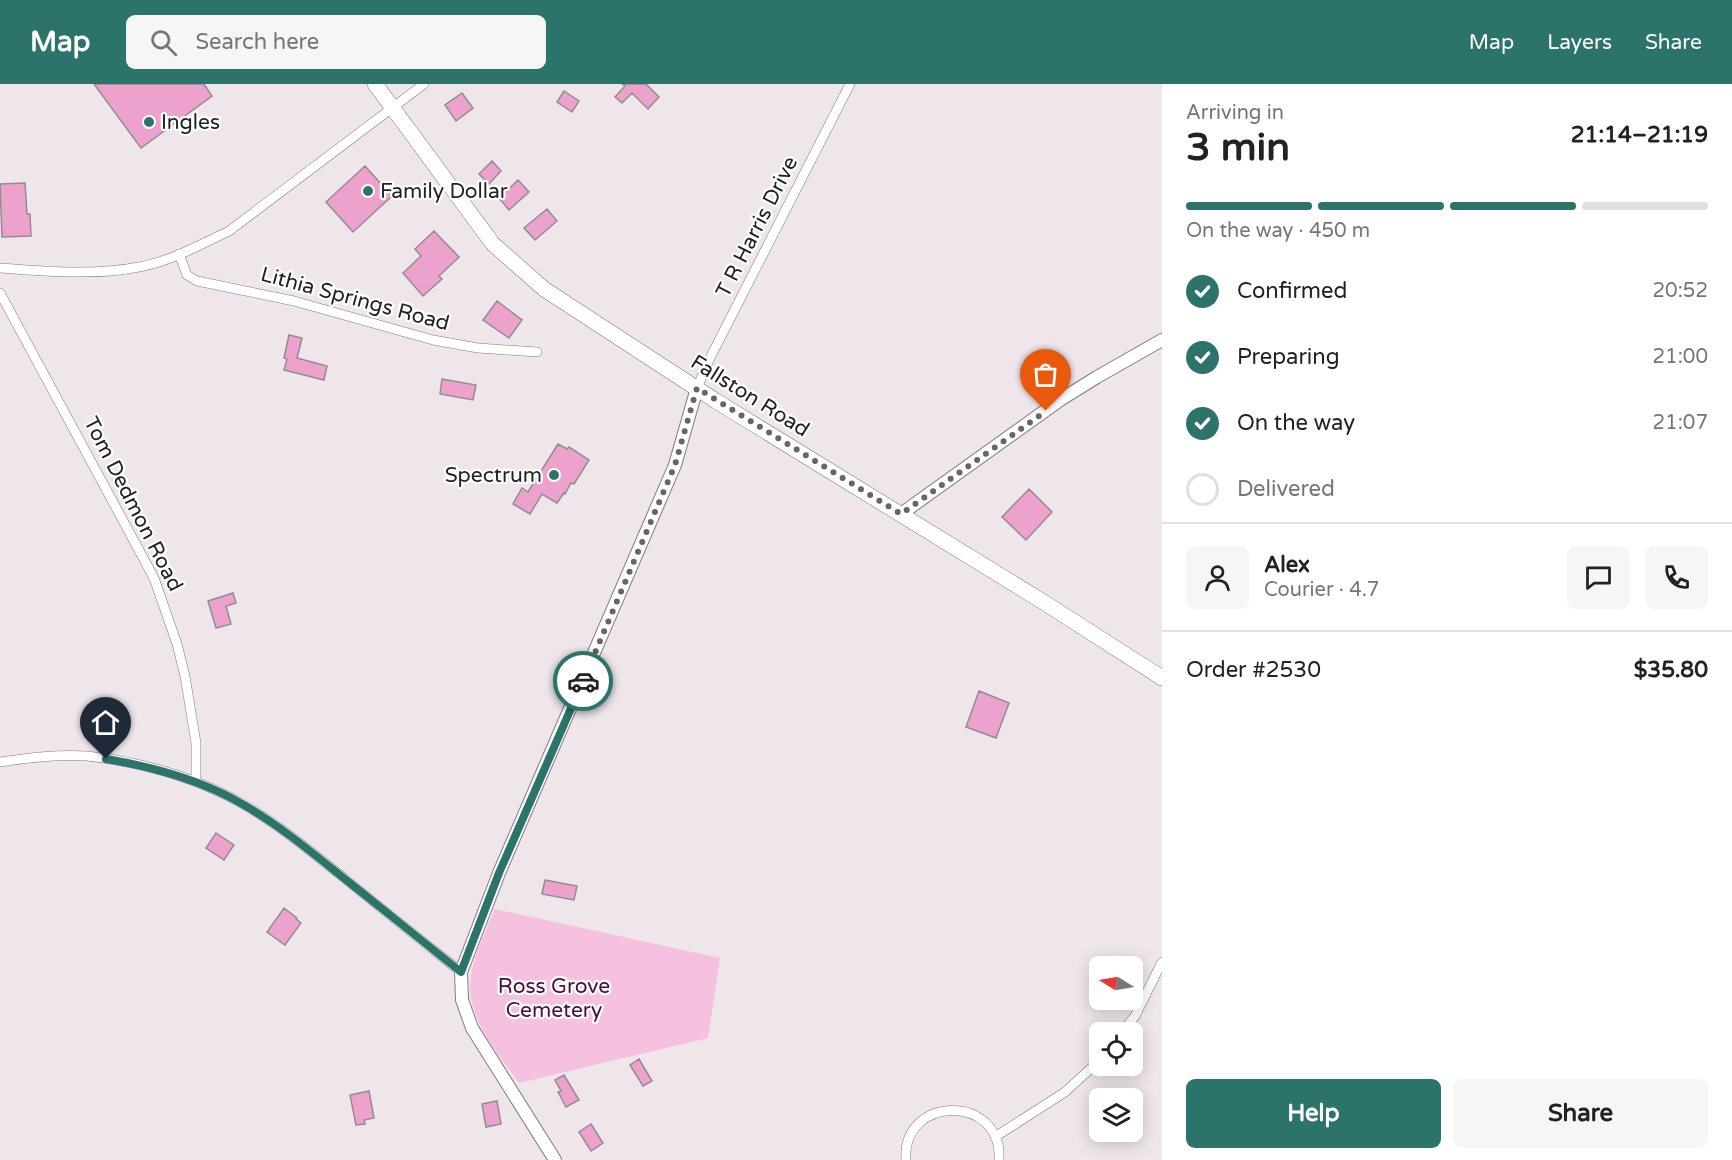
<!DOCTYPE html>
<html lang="en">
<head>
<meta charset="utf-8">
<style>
	body { margin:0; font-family:"Varela Round",sans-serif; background:#f6f6f6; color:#222; height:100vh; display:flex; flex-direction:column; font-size:22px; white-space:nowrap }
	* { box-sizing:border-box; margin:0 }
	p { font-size:20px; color:#767676 }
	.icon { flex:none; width:33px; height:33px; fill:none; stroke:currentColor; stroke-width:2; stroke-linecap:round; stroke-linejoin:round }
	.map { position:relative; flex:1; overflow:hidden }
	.details { display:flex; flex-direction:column; background:#fff; width:570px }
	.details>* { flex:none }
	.needle { width:39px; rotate:281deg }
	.tools { position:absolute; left:1089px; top:872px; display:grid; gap:12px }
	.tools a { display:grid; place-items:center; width:54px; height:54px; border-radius:9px; background:#fff; box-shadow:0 3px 15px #0003; font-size:30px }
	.pin { position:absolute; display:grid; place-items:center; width:51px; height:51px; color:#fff; margin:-62px -26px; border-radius:50% 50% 50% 0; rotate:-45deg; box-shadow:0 0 6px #0007 }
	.pin .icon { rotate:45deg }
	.courier { position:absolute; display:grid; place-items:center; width:60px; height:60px; margin:-30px; border:4px solid #2c7369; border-radius:50%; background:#fff; color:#222; box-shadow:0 2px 8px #0007 }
	.summary em { font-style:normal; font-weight:800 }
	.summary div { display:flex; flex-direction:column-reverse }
	.summary { display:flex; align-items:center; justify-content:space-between; height:102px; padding:0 24px }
	h1 { font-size:39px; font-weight:800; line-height:45px }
	.bar { display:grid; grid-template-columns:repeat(4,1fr); gap:9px 6px; align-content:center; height:72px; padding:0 24px }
	.bar i { height:8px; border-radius:4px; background:#e0e0e0 }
	.bar .on { background:#2c7369 }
	.bar p { grid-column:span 4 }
	.line { display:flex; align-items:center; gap:15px; padding:0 24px; border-top:2px solid #e0e0e0 }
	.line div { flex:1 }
	.round { display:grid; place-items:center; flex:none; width:63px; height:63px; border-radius:9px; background:#f6f6f6 }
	ol { padding:0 24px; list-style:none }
	li { display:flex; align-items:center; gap:18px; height:66px }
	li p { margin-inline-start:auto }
	li .icon { padding:6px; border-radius:50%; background:#2c7369; color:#fff; stroke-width:4 }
	li:last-child { color:#767676 }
	li i { width:33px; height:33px; border:3px solid #e0e0e0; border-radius:50% }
	.primary-button { display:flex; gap:12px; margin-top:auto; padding:12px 24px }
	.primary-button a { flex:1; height:69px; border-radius:9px; background:#2c7369; color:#fff; font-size:24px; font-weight:800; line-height:69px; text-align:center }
	.primary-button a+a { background:#f6f6f6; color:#222 }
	header { display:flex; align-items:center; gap:36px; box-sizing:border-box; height:84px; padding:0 30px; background:#2c7369; color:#fff }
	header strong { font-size:28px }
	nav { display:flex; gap:33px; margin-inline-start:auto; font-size:21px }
	.search { width:420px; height:54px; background:#f6f6f6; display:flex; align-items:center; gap:15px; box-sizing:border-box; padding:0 21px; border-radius:9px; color:#767676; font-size:22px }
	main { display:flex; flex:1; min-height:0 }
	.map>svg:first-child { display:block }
</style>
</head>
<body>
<header>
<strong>Map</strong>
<div class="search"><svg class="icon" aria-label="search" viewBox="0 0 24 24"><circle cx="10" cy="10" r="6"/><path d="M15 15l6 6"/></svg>Search here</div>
<nav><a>Map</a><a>Layers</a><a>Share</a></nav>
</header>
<main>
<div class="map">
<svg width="1162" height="1076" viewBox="0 0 1162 1076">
	<rect width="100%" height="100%" fill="#eee6ea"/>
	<path fill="#f6c1de" d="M495 825 720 874 708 954 519 999C497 968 464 932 471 891 475 868 486 846 495 825Z"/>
	<path fill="#eda2cd" stroke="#938c8f" stroke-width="1.5" d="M94 0H204L212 12 141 64Z
		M622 0H646L659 13 648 25 632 9 622 19 615 13 625 2Z
		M564 7 579 17 572 28 557 18Z
		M462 9 473 24 456 37 445 21Z
		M492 77 501 87 489 100 479 90Z
		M365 82 392 112 353 148 326 118Z
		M518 96 529 108 509 126 499 114Z
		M25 99 27 130H30L31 152 2 153 0 100Z
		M547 125 557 137 535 156 524 144Z
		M434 147 459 173 439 192 442 195 423 212 403 189 421 172 415 165Z
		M497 217 522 236 509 254 483 236Z
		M289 251 302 254 297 274 327 282 324 296 284 286 287 275 284 274Z
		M442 295 476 301 473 316 440 310Z
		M558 360 567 365 569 363 589 376 574 400 571 399 565 410 564 409 557 419 542 410 530 430 513 420 522 404 528 408Z
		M1029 405 1052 428 1026 456 1002 433Z
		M233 509 236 519 226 522 231 540 216 544 208 517Z
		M979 607 1009 619 996 654 966 643Z
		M216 749 234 761 224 776 206 764Z
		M545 796 577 802 574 816 542 810Z
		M284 824 297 834 296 835 301 839 285 861 267 848Z
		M639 975 652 997 643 1002 630 981Z
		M564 991 579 1016 566 1023 558 1008 561 1007 555 996Z
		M369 1007 374 1034 364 1036 365 1040 356 1041 350 1011Z
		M497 1017 501 1040 486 1043 482 1020Z
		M591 1040 603 1059 591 1067 579 1048Z"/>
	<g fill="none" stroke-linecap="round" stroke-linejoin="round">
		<defs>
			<path id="minor" d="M179 170 187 191 197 197 294 217 433 256 478 264 537 268
				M0 184C46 187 93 192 139 183 171 177 200 161 229 147L424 0
				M0 209 154 494 177 560 185 592 196 659V698
				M697 304 709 276 850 0
				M0 678C28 674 58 670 87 672 141 678 195 693 243 720 279 741 311 768 343 793 382 825 421 856 461 888
				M1122 948 1135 932 1162 878
				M995 1053 1065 1008 1100 976
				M906 1076C901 1011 1003 1009 999 1076"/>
			<path id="tertiary" d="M901 430 1060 316 1097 293 1162 256
				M555 1076 472 944 462 916 461 888 499 789 675 381 697 304"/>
			<path id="primary" d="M375 0 493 160 544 205 716 317 1045 519 1162 594"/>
		</defs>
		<use href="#minor" stroke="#817a7e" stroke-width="10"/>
		<use href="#tertiary" stroke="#817a7e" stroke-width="14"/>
		<use href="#primary" stroke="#817a7e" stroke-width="16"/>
		<use href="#minor" stroke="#fff" stroke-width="9"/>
		<use href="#tertiary" stroke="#fff" stroke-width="12"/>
		<use href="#primary" stroke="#fff" stroke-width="15"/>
	</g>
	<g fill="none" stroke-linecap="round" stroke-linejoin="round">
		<path stroke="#696466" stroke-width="6" stroke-dasharray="0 10.8" d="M583 597 675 381 697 304 901 430 1046 327"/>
		<path stroke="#2c7369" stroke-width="8" d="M106 675C154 683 202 696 244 721 282 743 316 772 350 799 387 829 424 858 461 888L499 789 583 597"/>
	</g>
	<g fill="#2c7369" stroke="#fff" stroke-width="2">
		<circle cx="149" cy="38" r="6"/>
		<circle cx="368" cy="107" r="6"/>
		<circle cx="554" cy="391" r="6"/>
	</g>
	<g text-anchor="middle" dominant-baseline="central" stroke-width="4.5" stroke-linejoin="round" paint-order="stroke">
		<g font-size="21" fill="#211e1f" stroke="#fff" text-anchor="start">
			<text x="161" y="38">Ingles</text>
			<text x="380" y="107">Family Dollar</text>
			<text x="542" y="391" text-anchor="end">Spectrum</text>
		</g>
		<g font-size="21" fill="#211e1f" stroke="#fff">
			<text transform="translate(757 143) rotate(-63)">T R Harris Drive</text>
			<text transform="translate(355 215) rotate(15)">Lithia Springs Road</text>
			<text transform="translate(750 312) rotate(32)">Fallston Road</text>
			<text transform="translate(133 420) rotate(63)">Tom Dedmon Road</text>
		</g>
		<g font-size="21" fill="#4d0c38" stroke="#fff">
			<text x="554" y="902">Ross Grove<tspan x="554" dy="24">Cemetery</tspan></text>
		</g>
	</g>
</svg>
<div class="tools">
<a><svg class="needle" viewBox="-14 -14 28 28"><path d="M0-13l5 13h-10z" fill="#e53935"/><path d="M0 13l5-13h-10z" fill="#767676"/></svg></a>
<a><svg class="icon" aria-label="locate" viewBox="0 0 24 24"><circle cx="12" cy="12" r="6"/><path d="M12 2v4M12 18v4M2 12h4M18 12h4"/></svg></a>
<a><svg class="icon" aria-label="layers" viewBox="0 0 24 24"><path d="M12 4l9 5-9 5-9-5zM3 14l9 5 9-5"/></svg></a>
</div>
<div class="pin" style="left:1046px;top:327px;background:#ea580c"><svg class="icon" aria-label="bag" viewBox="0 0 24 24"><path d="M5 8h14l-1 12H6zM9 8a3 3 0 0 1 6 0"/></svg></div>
<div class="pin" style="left:106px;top:675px;background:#1f2937"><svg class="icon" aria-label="home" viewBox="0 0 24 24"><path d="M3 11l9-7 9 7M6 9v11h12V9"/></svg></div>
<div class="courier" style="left:583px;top:597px"><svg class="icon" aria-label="car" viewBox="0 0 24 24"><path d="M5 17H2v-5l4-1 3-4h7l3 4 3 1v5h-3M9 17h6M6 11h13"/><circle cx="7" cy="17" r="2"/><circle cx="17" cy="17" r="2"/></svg></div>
</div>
<section class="details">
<div class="summary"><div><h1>3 min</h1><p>Arriving in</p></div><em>21:14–21:19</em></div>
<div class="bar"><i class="on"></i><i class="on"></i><i class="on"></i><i></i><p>On the way · 450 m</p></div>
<ol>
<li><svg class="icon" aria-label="check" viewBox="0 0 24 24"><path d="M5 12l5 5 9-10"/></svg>Confirmed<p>20:52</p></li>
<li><svg class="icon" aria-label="check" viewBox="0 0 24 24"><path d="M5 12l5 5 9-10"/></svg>Preparing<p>21:00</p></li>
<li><svg class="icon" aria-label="check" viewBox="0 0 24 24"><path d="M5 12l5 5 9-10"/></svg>On the way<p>21:07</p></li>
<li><i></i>Delivered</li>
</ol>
<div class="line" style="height:108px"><a class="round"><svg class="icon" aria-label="person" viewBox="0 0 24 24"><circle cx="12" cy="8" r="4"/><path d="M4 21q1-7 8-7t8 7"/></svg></a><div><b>Alex</b><p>Courier · 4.7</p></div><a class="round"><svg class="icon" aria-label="chat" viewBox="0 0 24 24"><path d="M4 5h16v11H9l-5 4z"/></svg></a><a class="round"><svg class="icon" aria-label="phone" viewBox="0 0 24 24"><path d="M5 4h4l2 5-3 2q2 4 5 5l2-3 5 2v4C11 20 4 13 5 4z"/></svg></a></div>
<div class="line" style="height:78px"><div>Order #2530</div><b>$35.80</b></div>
<div class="primary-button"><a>Help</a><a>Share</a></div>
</section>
</main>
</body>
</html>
